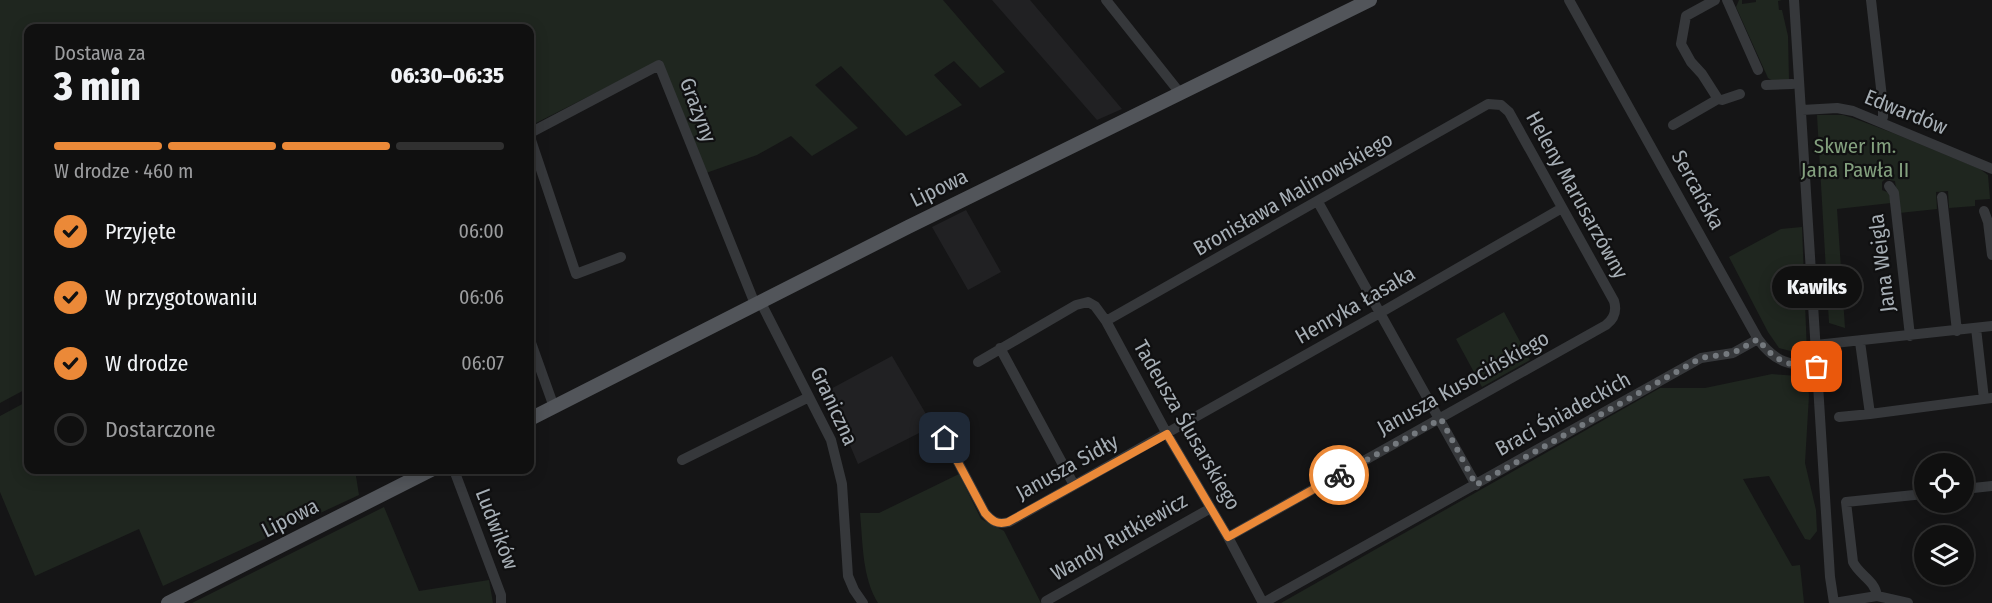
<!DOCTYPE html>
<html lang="pl">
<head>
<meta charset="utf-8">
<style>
	body { margin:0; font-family:"Fira Sans Condensed",sans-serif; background:#191919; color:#f1f3f6; height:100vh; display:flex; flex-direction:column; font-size:22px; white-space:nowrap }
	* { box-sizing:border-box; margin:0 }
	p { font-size:20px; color:#9c9d9f }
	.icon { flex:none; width:33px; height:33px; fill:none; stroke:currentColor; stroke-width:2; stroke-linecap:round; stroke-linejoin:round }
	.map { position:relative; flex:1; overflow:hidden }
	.sheet { position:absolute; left:24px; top:24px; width:510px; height:450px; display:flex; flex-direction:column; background:#101010; border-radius:12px; box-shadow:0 3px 15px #0003,0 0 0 2px #303030 }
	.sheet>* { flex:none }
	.controls { position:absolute; left:1914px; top:453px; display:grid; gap:12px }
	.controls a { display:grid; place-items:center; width:60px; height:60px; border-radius:50%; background:#101010; box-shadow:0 3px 15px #0003,0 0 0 2px #303030; font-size:30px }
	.pin { position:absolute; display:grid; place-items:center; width:51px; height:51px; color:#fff; margin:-26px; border-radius:12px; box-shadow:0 3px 9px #0006 }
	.courier { position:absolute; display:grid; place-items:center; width:60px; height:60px; margin:-30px; border:4px solid #eb8938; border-radius:50%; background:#fff; color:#222; box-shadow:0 2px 8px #0007 }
	.bubble { position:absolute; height:42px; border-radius:21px; background:#101010; box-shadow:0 3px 15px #0003,0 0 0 2px #303030; font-size:20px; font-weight:800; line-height:42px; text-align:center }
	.summary em { font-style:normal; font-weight:800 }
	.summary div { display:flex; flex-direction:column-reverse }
	.summary { display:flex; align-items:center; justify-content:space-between; height:102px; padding:0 30px }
	h1 { font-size:39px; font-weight:800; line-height:45px }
	.bar { display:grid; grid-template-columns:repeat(4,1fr); gap:9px 6px; align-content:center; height:72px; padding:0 30px }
	.bar i { height:8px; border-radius:4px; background:#303030 }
	.bar .current { background:#eb8938 }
	.bar p { grid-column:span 4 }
	ol { padding:0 30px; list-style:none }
	li { display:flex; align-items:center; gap:18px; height:66px }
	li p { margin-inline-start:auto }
	li .icon { padding:6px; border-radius:50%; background:#eb8938; color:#111; stroke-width:4 }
	li:last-child { color:#9c9d9f }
	li i { width:33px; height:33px; border:3px solid #303030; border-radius:50% }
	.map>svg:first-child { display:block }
</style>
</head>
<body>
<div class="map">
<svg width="1992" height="603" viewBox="0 0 1992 603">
	<rect width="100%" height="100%" fill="#151516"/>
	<path fill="#212123" d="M992 0H1030L1122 109 1097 120Z
		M966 210 1001 272 968 290 932 227Z
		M892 356 933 426 858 464 827 391Z"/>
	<path fill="#1f261f" d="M0 0H943L1005 72 980 88 954 61 934 75 962 105 906 136 841 66 815 85 858 128 812 156 791 136 757 155 706 173 661 60 530 126V28H28V388L0 403Z
		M1739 0H1742V4L1756 2V0H1782L1778 1 1779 10H1782L1788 36 1789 80 1773 81 1768 78 1736 7Z
		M1817 115H1843L1853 118 1893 133 1980 169 1988 175 1990 199 1975 200V206L1949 208 1948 191 1936 192 1937 209 1899 213 1895 181 1885 179 1882 182V190L1889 193 1891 203 1837 209 1845 328 1829 323Z
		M1802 227 1807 353 1794 352 1779 348 1768 332 1729 257 1781 229Z
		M1504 312 1530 360 1482 387 1456 339Z
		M1772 374 1797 376 1807 382 1809 395 1805 463 1816 510 1817 531 1810 540 1805 539 1769 476 1743 479 1792 566 1800 565 1804 603H1281L1660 388H1705Z
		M28 401V470H355L359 495 163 586 139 529 35 576 0 492V416Z
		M959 474 981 519 1004 531 1041 603H878C862 577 863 544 860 513H879Z
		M384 507 419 591 489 580 493 603H192Z"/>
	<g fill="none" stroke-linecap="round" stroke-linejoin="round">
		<path stroke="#36383b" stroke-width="10" d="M1106 0 1180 93
			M1569 0 1758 339C1775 363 1790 365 1817 367
			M1715 0 1686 16 1681 44 1691 62 1702 74 1718 99
			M1727 0 1758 70
			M1794 0 1830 577 1834 603
			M1871 0 1883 106V117L1881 122
			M1766 85 1792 84
			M1802 110 1837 108 1853 111 1992 169
			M1673 125 1718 99 1722 100 1740 94
			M530 133 659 65 755 304
			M530 137 576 274 621 257
			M1889 186 1894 193 1910 336
			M1942 197 1957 331
			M1318 202 1476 485
			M1984 211 1988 222 1992 255
			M760 301 831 440 842 484 848 576 854 590 863 603
			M1106 321 1488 104 1501 105 1509 112 1614 301C1617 311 1614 319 1606 325L1228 537
			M1976 328 1984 399
			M530 340 554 407
			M1860 342 1870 414 1992 398
			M1816 345 1992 326
			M1000 348 1074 485
			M978 362 1076 305 1088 302 1095 306 1106 321 1167 434 1228 537 1263 603
			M1839 417 1870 414
			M935 419 985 513C992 521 997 525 1009 522L1380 313 1562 208
			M682 460 809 397
			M454 470 501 595V603
			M1964 489 1992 486
			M1877 596C1875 580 1859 575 1853 562L1846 502 1924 494
			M1046 601 1211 508
			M1263 603 1701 358 1733 353 1758 339
			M1834 603 1877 596 1908 603"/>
		<path stroke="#52555a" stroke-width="14" d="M530 419 908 227 1370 0
			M168 603 431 470"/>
	</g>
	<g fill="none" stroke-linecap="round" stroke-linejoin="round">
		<path stroke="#74797e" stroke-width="6" stroke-dasharray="0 10.8" d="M1339 475 1441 419 1476 485 1701 358 1733 353 1758 339C1775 362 1789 366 1817 367"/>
		<path stroke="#eb8938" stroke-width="8" d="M945 438 985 513C992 521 997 525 1008 522L1167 434 1228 537 1339 475"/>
	</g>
	<g text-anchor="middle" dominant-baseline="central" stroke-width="4.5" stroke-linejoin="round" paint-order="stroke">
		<g font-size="21" fill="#a7afb6" stroke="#101011">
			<text transform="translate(698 110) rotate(69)">Grażyny</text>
			<text transform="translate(1906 112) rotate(22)">Edwardów</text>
			<text transform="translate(939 188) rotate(-26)">Lipowa</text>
			<text transform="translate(1698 190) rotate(61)">Sercańska</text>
			<text transform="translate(1293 194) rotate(-30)">Bronisława Malinowskiego</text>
			<text transform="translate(1577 195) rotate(61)">Heleny Marusarzówny</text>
			<text transform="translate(1882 263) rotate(-97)">Jana Weigla</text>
			<text transform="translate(1355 305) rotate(-30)">Henryka Łasaka</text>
			<text transform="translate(1463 383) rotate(-29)">Janusza Kusocińskiego</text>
			<text transform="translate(834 406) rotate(65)">Graniczna</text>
			<text transform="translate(1563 414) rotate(-29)">Braci Śniadeckich</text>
			<text transform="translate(1187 425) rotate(60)">Tadeusza Ślusarskiego</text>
			<text transform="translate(1067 467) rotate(-29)">Janusza Sidły</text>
			<text transform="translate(290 518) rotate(-27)">Lipowa</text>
			<text transform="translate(497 529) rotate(69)">Ludwików</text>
			<text transform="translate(1119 537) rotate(-30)">Wandy Rutkiewicz</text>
		</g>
		<g font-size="21" fill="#83a07e" stroke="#101011">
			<text x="1855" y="146">Skwer im.<tspan x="1855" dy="24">Jana Pawła II</tspan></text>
		</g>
	</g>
</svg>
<div class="controls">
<a><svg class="icon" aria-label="locate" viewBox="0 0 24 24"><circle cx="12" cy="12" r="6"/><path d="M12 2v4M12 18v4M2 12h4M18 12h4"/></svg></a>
<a><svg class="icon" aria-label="layers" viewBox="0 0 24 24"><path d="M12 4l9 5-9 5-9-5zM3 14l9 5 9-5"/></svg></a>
</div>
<div class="pin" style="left:1817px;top:367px;background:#ea580c"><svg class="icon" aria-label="bag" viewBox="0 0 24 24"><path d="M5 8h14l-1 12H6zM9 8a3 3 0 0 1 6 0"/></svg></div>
<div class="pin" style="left:945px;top:438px;background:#1f2937"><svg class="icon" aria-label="home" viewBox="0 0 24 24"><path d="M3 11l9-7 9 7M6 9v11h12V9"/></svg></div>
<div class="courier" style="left:1339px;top:475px"><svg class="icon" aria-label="bike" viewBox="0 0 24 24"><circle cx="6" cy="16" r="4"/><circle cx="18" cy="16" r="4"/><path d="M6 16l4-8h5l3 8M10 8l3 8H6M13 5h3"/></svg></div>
<div class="bubble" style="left:1772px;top:266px;width:90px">Kawiks</div>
<section class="sheet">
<div class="summary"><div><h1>3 min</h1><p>Dostawa za</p></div><em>06:30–06:35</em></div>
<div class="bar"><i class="current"></i><i class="current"></i><i class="current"></i><i></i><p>W drodze · 460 m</p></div>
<ol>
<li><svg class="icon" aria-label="check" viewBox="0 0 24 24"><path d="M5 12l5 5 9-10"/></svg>Przyjęte<p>06:00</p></li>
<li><svg class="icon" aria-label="check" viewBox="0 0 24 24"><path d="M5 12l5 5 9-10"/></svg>W przygotowaniu<p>06:06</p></li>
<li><svg class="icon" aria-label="check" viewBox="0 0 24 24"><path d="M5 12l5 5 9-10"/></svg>W drodze<p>06:07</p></li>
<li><i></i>Dostarczone</li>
</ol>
</section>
</div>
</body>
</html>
